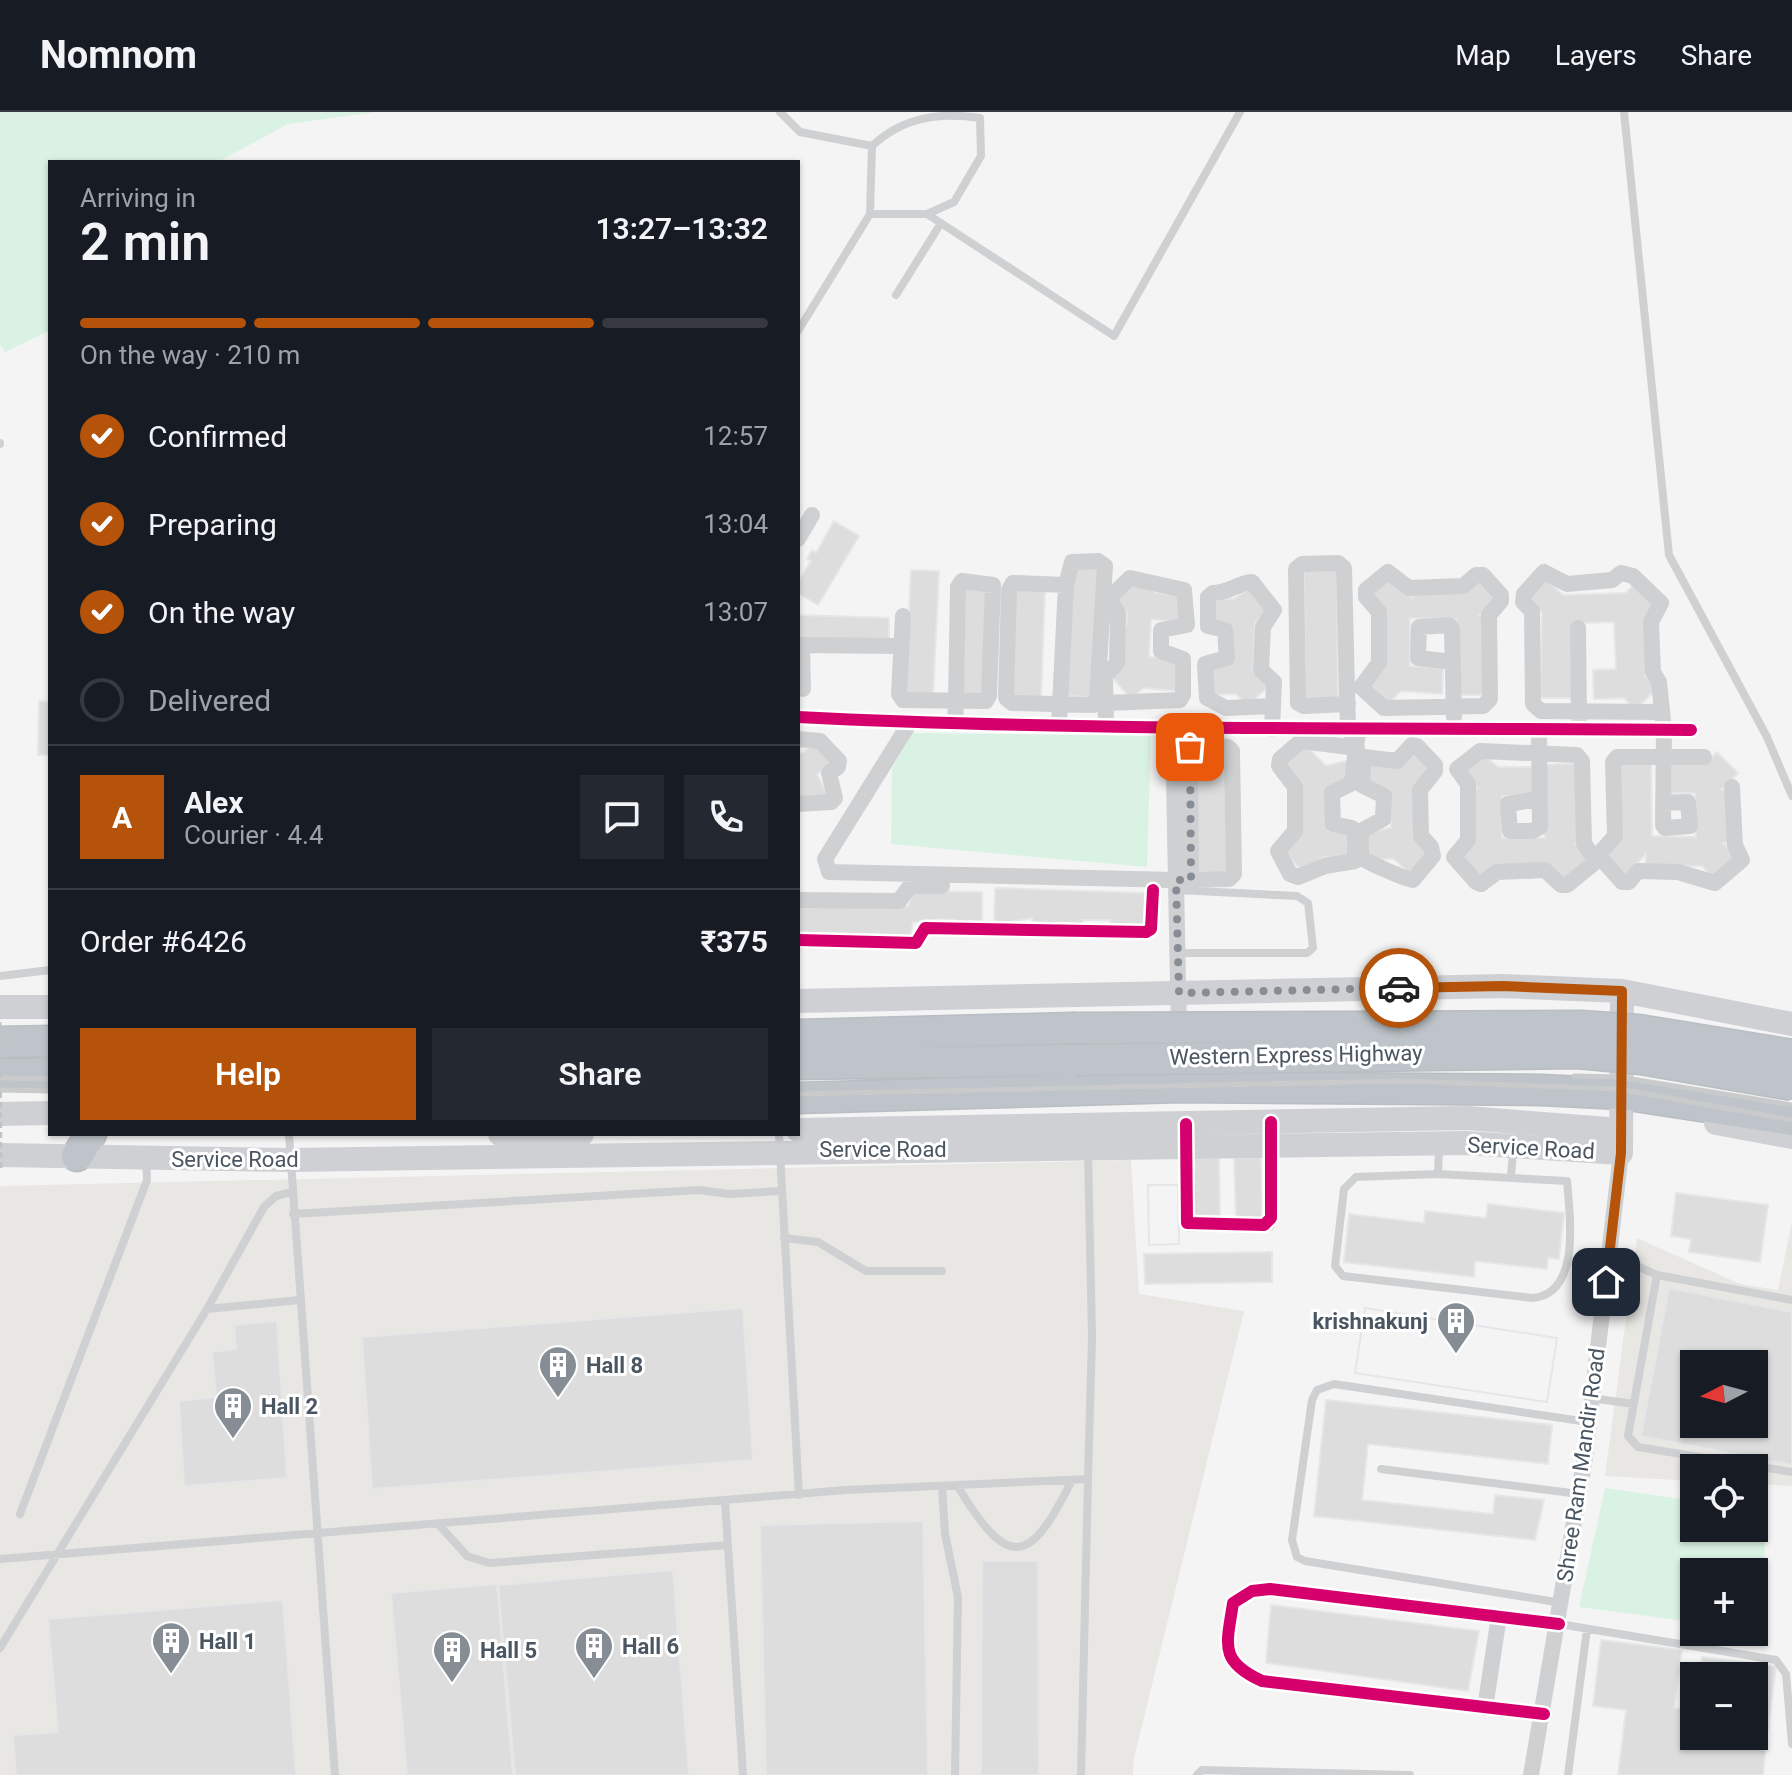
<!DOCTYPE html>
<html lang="en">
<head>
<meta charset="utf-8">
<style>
	body { margin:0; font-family:Roboto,sans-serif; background:#242831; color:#f1f3f6; height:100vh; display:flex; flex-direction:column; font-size:30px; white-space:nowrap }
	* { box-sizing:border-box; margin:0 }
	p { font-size:26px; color:#9ea1a6 }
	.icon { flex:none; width:44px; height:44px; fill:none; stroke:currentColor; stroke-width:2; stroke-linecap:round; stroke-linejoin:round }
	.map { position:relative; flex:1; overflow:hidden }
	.details { position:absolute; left:48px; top:48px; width:752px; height:976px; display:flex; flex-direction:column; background:#171b24; border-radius:0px; box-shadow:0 2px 6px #0004 }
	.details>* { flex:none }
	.needle { width:52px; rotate:264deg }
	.buttons { position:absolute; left:1680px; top:1238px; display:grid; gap:16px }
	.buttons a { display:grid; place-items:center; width:88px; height:88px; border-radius:0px; background:#171b24; box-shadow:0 2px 6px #0004; font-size:40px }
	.pin { position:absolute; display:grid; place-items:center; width:68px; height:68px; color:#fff; margin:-34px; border-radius:16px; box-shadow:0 4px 12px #0006 }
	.courier { position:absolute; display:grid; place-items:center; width:80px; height:80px; margin:-40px; border:6px solid #b45309; border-radius:50%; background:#fff; color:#222; box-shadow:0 2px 10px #0007 }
	.overview em { font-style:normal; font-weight:600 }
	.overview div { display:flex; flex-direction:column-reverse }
	.overview { display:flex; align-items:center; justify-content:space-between; height:136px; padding:0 32px }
	h1 { font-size:52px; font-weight:600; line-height:60px }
	.bar { display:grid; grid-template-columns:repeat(4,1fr); gap:12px 8px; align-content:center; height:96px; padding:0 32px }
	.bar i { height:10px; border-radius:6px; background:#363941 }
	.bar .active { background:#b45309 }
	.bar p { grid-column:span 4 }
	.line { display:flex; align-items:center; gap:20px; padding:0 32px; border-top:2px solid #363941 }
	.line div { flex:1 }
	.round { display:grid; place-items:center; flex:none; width:84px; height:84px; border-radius:0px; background:#242831 }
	ol { padding:0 32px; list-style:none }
	li { display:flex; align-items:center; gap:24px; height:88px }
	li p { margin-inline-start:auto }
	li .icon { padding:8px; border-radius:50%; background:#b45309; color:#fff; stroke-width:4 }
	li:last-child { color:#9ea1a6 }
	li i { width:44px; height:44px; border:4px solid #363941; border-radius:50% }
	.button { display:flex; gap:16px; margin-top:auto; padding:16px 32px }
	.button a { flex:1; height:92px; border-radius:0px; background:#b45309; color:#fff; font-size:32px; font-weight:600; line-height:92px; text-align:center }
	.button a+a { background:#242831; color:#f1f3f6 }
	header { display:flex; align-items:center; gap:48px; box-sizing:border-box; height:112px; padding:0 40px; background:#171b24; border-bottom:2px solid #363941 }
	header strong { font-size:38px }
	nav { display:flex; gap:44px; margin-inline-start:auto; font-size:28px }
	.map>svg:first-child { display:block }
</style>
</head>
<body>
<header>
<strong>Nomnom</strong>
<nav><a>Map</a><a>Layers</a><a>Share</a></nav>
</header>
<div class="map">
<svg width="1792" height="1663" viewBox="0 0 1792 1663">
	<rect width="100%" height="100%" fill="#f4f4f4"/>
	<path fill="#e8e7e3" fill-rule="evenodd" d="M1131 1048 1139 1182 1244 1199 1134 1646 1133 1663H0V1074Z
		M1792 1109V1374L1754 1372V1356H1694V1369L1605 1364 1637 1126 1740 1172 1778 1178ZM1694 1252H1754V1312H1694Z"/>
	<path fill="#d9f2e3" d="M0 0H376L288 12 218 50H50V218L5 240 0 233Z
		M913 621 1151 624 1147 755 891 732 892 656Z
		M1605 1376 1694 1389V1416H1754V1399L1765 1400 1764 1520 1754 1519V1460H1694V1510L1579 1495Z"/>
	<path fill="#ddddde" stroke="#e5e6e7" stroke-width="2" fill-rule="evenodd" d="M834 409 859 424 818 493 798 481V471L811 449 807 447 812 438 816 441Z
		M1073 453 1099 454 1093 585 1067 584Z
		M1304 457H1337L1338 587 1305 588Z
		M911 458 939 459 933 586 905 585Z
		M1390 464 1412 486V479L1479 466 1498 486 1480 503H1485V583H1456V507L1410 506V554L1443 556 1442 582 1401 579 1389 591 1368 570 1384 497 1370 483Z
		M1547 468 1563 483 1626 481 1636 470 1658 490 1647 562 1644 563 1658 576 1635 597 1624 586 1594 587 1593 558 1616 557 1614 510 1574 511 1572 586H1540L1542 501 1528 487Z
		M1132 469 1157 481 1184 484 1182 510 1151 507 1149 545 1180 547 1177 579 1143 576 1131 587 1110 563 1122 515H1126L1127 501 1113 487Z
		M965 473 988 474 982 585 963 583Z
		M1015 475 1045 476 1041 587 1011 586Z
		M1250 476 1270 496 1255 511 1253 559 1268 575 1248 593 1236 582 1209 583 1210 552H1232L1230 513H1211L1212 486 1234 487Z
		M798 503 889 506V529L798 527Z
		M39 589 50 590V643H38Z
		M814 630 835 649 817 662 828 685 798 688V641H803Z
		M1304 632 1326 654 1350 648 1347 671 1329 676 1328 719 1351 722 1349 748 1324 745 1301 759 1284 738 1300 672 1283 651Z
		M1415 635 1433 655 1415 725 1430 741 1409 761 1394 747H1367L1365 721 1391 716 1389 677 1368 674 1370 648Z
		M1194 636 1227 640V760H1194Z
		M1717 640 1738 661 1721 678 1729 679 1732 731H1723L1738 747 1714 767 1702 754H1646V742L1623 765 1602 745 1619 726 1618 647H1651L1652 724 1696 725 1695 681H1671V651H1706Z
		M1481 641 1498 655H1533V684H1502V726H1545L1543 653 1578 651 1580 732H1575L1590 748 1567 770 1552 754H1493L1479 767 1458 744 1472 676H1478L1461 659Z
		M995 776 1145 781 1144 818 1110 816V808H1083V815L1032 810V806L994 813Z
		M912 779 982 780V811L955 812V808L936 807V810H913L910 825 798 822V792L909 794Z
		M1261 1045 1262 1106H1236L1234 1046Z
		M1189 1046H1219L1220 1107 1190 1108Z
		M1148 1073H1178L1179 1132 1149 1133Z
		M1148 1073H1178L1179 1132 1149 1133Z
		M1676 1081 1768 1093 1760 1150 1689 1140 1691 1127 1671 1124Z
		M1488 1092 1564 1101 1559 1147 1548 1146 1547 1157 1475 1149 1474 1165 1344 1150 1349 1102 1424 1111 1425 1099 1486 1106Z
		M1272 1140V1170L1145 1172 1144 1142Z
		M1669 1176 1792 1200V1353L1641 1324ZM1694 1252H1754V1312H1694Z
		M743 1196 753 1348 372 1377 362 1225Z
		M1365 1196 1557 1226 1547 1290 1355 1261Z
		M1365 1196 1557 1226 1547 1290 1355 1261Z
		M277 1209 287 1366 184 1374 179 1289 216 1285 212 1240 236 1237 234 1213Z
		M1326 1288 1552 1313 1548 1352 1368 1332 1362 1388 1493 1402 1495 1383 1544 1388 1535 1428 1314 1404Z
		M923 1409 928 1663H766L760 1413Z
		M982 1449H1038L1039 1663H981Z
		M673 1458 689 1663H515L498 1473Z
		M497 1472 513 1663H407L391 1481Z
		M283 1488 296 1663H16L13 1623 58 1620 48 1507Z
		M1271 1493 1479 1519 1468 1579 1266 1551Z
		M1601 1528 1682 1538 1674 1596 1694 1598V1624L1766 1633 1763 1663H1618L1626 1598 1593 1594Z
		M1702 1545 1776 1554 1768 1617 1754 1615V1564H1699Z"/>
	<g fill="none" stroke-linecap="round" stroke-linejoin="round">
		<defs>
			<path id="highway" d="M798 923 1072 916
				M0 930 50 929
				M798 952 1076 948
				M0 962H50
				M798 986 1179 975 1542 978 1622 982 1792 1008
				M77 1044 91 1022"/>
		</defs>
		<use href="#highway" stroke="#b9bec3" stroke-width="33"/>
		<path stroke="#ced0d2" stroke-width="8" d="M780 0 800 20 872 34
			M1624 0 1669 443 1767 625 1792 684
			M927 102 1114 224 1240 0
			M896 183 941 111
			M798 219 870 102 872 34C903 5 939 0 980 6L981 44 954 90 927 102H870
			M0 331V332
			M1177 778 1297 784 1308 791 1313 836 1307 841H1177
			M0 864 50 858
			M289 1022 335 1663
			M779 1022 799 1383
			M1438 1062 1567 1069C1570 1105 1581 1181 1533 1186L1343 1164 1335 1154 1344 1077 1356 1065Z
			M1438 1062 1439 1035
			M1511 1065 1513 1038
			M293 1102 699 1078 729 1082 781 1079
			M784 1126 818 1130 866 1159H942
			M1610 1142 1657 1163 1792 1188
			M1657 1163 1628 1324 1638 1335 1792 1360
			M207 1197 299 1188
			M1591 1286 1634 1292
			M1381 1357 1579 1382
			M1088 1367 1092 1224 1088 1040
			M957 1373C1008 1458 1029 1455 1072 1368
			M942 1374 945 1422 958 1485 955 1663
			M725 1389 743 1663
			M20 1402 147 1068 146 1048
			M439 1413 467 1444 489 1451 728 1433
			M0 1447 846 1378 1088 1367 1081 1663
			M1562 1491 1305 1449 1297 1445 1292 1428 1312 1288 1317 1278 1334 1272 1588 1310
			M1559 1512 1776 1548 1786 1562 1792 1632
			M0 1536 207 1197 264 1095 276 1084 292 1080
			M1197 1663 1202 1658 1410 1663
			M1568 1663 1587 1517"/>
		<path stroke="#ced0d2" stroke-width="16" d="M798 427 812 403
			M1388 460 1409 476 1463 474 1476 463H1483L1501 483V489L1489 503 1490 587 1483 594 1384 596 1361 575 1379 551V500L1366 485V478Z
			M903 504 899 582 903 588 986 589 989 584 993 473 962 469 958 475 956 589 955 612
			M1578 516 1579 608
			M798 533 901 534
			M802 533 803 577
			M1453 550 1418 546 1419 515 1449 513 1452 517 1454 605
			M1106 591 1180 588 1183 583V547L1161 539V518L1187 513 1184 478 1130 466 1109 486 1118 502 1117 551 1105 564 1106 615
			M1348 592 1304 594 1298 591 1296 457 1302 452 1338 451 1344 456 1348 619
			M1661 600 1541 599 1533 592 1532 499 1523 490 1524 482 1544 460 1567 472 1612 468 1621 461 1633 464 1661 491 1651 510 1653 560 1659 570 1664 618 1663 713 1665 716 1690 714 1688 690 1663 691
			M798 605C1096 620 1393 615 1691 618
			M909 612 825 747 829 760 1176 768 1229 767 1234 762 1232 639 1228 635 1193 632 1190 635 1191 768
			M1059 614 1060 592 1066 473 1072 450 1098 449 1105 454 1097 587 1093 593 1012 591 1006 586 1009 478 1013 471 1066 473
			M1173 616 1179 922
			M1272 617 1274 570 1261 558 1263 515 1274 498 1252 470C1237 471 1232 480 1213 481L1208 485V514L1225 518 1227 546 1205 552 1207 586 1226 596 1273 594
			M1539 618 1540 715 1532 719H1510L1508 692 1539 687
			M798 627 820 629 839 649 838 655 829 661 835 686 831 690 798 692
			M1357 636 1301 629 1280 647 1279 654 1295 675V719L1278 739 1290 762 1298 765 1325 754 1355 749V720L1352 716 1333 712 1332 681 1352 671 1358 619
			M1480 639 1577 643 1582 649 1584 732 1594 745 1593 752 1567 773H1561L1545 758 1497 760 1481 772 1476 770 1454 745 1468 728V672L1457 657Z
			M1704 645H1617L1613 650 1615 724 1598 743 1622 770H1629L1638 759 1678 760 1715 771 1742 748 1735 733 1732 675
			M1363 653 1362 673 1384 684 1383 707 1361 719V745C1366 750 1405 767 1413 768L1433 744 1431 735 1421 724 1420 678 1435 659V653L1417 634 1412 633 1397 649 1364 645
			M798 788 899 789 910 774H942
			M798 828 916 831 925 816 1146 820 1151 817 1153 778
			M1186 1025 1189 1112H1267L1271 1106V1027
			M1485 1596 1499 1504
			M1544 1602 1262 1569C1218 1549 1227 1532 1233 1491L1252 1479 1270 1477 1559 1512
			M1531 1663 1585 1345 1621 1041"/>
		<path stroke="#ced0d4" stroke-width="24" d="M798 889 1503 874 1622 879 1792 912
			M0 895H50
			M0 1002 50 1001
			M1716 1011 1792 1025
			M798 1018 1467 1006 1621 1018
			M500 1022H582
			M0 1043 289 1048 1466 1031 1621 1041 1622 879"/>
		<use href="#highway" stroke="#bec4c9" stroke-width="30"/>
		<path stroke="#c9cacc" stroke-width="5" d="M1574 964 1619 965 1792 993
			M0 966 50 967
			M0 978 50 979
			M798 982 1403 969 1618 977 1792 1008"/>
		<defs>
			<path id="highway-bridge" d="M1072 916 1581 914 1639 918 1792 943
				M1076 948 1578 941 1641 947 1792 973"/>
		</defs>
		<use href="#highway-bridge" stroke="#b9bec3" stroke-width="33" stroke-linecap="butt"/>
		<path stroke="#bcc7c4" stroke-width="3" stroke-dasharray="6 4" stroke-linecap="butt" d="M0 910 1 1059"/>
		<use href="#highway-bridge" stroke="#bec4c9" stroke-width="30"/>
		<defs>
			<path id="cycleway" d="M798 605C1096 620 1393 615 1691 618
				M798 828 916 831 925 816 1146 820 1151 817 1153 778
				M1186 1012 1187 1111 1264 1113 1271 1106V1010
				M1544 1602 1262 1569C1218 1549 1227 1532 1233 1491L1252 1479 1270 1477 1559 1512"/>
		</defs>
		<use href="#cycleway" stroke="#fff" stroke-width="17"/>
		<use href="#cycleway" stroke="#d6006c" stroke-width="12"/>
	</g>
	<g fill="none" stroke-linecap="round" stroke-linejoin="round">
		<path stroke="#868d94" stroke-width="8" stroke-dasharray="0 14.4" d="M1190 635 1191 768H1176L1179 881 1399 876"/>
		<path stroke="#b45309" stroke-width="10" d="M1399 876 1503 874 1622 879 1621 1041 1606 1170"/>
	</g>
	<defs>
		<symbol id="building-pin" viewBox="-11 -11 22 30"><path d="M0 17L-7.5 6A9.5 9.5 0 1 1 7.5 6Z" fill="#868d94" stroke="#fff"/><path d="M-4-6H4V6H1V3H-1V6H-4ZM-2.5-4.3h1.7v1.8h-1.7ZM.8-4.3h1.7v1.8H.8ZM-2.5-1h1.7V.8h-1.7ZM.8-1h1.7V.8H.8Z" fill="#fff"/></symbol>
	</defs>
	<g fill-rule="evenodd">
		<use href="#building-pin" x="1434" y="1187" width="44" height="60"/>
		<use href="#building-pin" x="536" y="1231" width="44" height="60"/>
		<use href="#building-pin" x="211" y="1272" width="44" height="60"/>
		<use href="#building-pin" x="149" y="1507" width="44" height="60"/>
		<use href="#building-pin" x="572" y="1512" width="44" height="60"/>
		<use href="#building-pin" x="430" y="1516" width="44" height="60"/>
	</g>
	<g text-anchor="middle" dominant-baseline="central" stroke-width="6" stroke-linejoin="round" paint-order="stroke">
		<g font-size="22" fill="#4a5661" stroke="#fff">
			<text transform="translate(1296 943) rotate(-1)">Western Express Highway</text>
			<text transform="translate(1531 1036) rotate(3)">Service Road</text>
			<text x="883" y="1037">Service Road</text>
			<text x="235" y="1047">Service Road</text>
			<text transform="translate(1581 1353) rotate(-82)">Shree Ram Mandir Road</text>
		</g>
		<g font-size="22" font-weight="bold" fill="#4a5661" stroke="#fff" text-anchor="start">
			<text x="1428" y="1209" text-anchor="end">krishnakunj</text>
			<text x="586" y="1253">Hall 8</text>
			<text x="261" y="1294">Hall 2</text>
			<text x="199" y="1529">Hall 1</text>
			<text x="622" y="1534">Hall 6</text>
			<text x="480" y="1538">Hall 5</text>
		</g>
	</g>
</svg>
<div class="buttons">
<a><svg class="needle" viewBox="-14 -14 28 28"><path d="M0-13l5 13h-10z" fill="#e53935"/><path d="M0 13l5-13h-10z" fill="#9ea1a6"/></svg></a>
<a><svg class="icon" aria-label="locate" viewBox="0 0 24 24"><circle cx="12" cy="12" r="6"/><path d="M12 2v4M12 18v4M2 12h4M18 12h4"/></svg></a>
<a>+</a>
<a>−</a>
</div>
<div class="pin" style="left:1190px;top:635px;background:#ea580c"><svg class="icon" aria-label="bag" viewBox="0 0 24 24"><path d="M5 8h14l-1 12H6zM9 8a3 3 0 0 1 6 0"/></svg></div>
<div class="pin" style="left:1606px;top:1170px;background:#1f2937"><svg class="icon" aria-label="home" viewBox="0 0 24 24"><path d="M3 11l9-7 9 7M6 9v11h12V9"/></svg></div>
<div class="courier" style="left:1399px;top:876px"><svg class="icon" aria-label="car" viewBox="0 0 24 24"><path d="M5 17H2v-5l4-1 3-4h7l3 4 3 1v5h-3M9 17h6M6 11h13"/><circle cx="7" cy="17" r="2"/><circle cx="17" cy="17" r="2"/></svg></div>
<section class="details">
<div class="overview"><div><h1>2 min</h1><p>Arriving in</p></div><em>13:27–13:32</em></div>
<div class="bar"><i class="active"></i><i class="active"></i><i class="active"></i><i></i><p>On the way · 210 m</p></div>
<ol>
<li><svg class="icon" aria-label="check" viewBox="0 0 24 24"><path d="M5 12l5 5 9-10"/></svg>Confirmed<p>12:57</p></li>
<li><svg class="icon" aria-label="check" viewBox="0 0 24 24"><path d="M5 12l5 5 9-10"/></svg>Preparing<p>13:04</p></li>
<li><svg class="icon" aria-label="check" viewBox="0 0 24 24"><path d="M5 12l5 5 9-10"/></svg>On the way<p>13:07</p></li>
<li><i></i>Delivered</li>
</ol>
<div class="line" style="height:144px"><b class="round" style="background:#b45309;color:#fff">A</b><div><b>Alex</b><p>Courier · 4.4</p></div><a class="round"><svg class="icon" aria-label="chat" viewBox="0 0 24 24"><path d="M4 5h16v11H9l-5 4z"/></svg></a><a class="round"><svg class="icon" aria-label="phone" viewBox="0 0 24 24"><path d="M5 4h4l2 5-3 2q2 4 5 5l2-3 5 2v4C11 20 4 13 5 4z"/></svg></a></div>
<div class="line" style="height:104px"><div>Order #6426</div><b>₹375</b></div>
<div class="button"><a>Help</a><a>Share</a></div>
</section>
</div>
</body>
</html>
